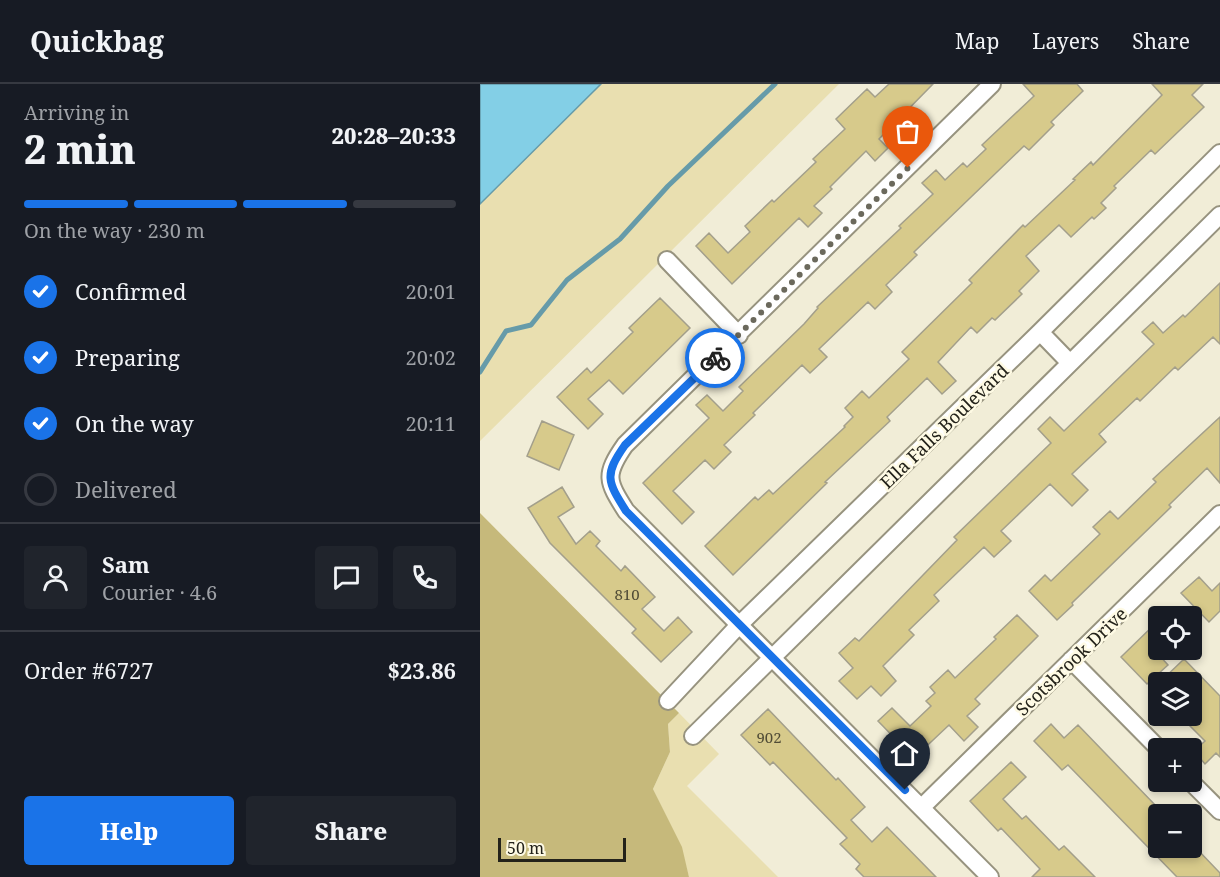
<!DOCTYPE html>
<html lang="en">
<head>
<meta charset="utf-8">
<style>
	body { margin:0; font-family:"Noto Serif",serif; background:#20242c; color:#f1f3f6; height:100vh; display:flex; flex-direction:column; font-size:22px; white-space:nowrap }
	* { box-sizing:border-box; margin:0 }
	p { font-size:20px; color:#9ea1a6 }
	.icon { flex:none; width:33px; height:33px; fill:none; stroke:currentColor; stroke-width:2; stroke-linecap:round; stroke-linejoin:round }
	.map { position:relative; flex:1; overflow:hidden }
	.drawer { display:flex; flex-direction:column; background:#171b24; width:480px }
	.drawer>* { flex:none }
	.fabs { position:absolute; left:668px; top:522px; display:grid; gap:12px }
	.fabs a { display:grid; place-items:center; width:54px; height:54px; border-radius:6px; background:#171b24; box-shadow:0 3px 9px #0003; font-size:30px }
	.scale { position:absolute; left:18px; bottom:15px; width:128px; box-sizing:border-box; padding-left:6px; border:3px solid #23221a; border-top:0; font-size:16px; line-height:21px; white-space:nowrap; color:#23221a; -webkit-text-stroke:4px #fefae4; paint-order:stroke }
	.pin { position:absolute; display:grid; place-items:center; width:51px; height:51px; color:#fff; margin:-62px -26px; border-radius:50% 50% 50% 0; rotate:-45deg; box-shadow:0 0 6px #0007 }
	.pin .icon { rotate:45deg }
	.courier { position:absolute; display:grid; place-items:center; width:60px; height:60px; margin:-30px; border:4px solid #1a73e8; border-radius:50%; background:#fff; color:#222; box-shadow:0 2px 8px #0007 }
	.head em { font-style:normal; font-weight:800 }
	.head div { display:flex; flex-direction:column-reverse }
	.head { display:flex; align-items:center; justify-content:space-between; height:102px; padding:0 24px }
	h1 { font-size:39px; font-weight:800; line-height:45px }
	.bar { display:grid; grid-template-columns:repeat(4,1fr); gap:9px 6px; align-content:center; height:72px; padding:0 24px }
	.bar i { height:8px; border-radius:4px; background:#363941 }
	.bar .active { background:#1a73e8 }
	.bar p { grid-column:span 4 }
	.line { display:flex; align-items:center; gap:15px; padding:0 24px; border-top:2px solid #363941 }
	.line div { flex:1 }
	.round { display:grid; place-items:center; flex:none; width:63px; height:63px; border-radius:6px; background:#20242c }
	ol { padding:0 24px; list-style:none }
	li { display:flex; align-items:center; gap:18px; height:66px }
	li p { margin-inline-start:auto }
	li .icon { padding:6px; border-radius:50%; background:#1a73e8; color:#fff; stroke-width:4 }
	li:last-child { color:#9ea1a6 }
	li i { width:33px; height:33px; border:3px solid #363941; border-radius:50% }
	.action { display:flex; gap:12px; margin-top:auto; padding:12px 24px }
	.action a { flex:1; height:69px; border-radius:6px; background:#1a73e8; color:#fff; font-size:24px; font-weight:800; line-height:69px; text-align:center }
	.action a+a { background:#20242c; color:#f1f3f6 }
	header { display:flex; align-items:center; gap:36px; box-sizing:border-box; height:84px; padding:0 30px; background:#171b24; border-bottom:2px solid #363941 }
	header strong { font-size:28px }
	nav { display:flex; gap:33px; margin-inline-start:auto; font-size:21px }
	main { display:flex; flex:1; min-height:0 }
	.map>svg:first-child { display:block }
</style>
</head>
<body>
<header>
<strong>Quickbag</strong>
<nav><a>Map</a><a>Layers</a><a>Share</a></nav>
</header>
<main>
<section class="drawer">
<div class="head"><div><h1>2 min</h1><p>Arriving in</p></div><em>20:28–20:33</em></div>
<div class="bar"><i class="active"></i><i class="active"></i><i class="active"></i><i></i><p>On the way · 230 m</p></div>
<ol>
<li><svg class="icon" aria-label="check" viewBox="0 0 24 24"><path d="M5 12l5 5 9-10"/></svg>Confirmed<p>20:01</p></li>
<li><svg class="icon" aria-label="check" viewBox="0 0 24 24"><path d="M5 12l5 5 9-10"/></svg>Preparing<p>20:02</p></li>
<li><svg class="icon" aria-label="check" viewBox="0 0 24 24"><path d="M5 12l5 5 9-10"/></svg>On the way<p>20:11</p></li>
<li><i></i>Delivered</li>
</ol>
<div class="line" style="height:108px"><a class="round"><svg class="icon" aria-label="person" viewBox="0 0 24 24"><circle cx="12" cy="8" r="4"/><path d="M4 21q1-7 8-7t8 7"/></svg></a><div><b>Sam</b><p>Courier · 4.6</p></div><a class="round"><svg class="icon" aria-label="chat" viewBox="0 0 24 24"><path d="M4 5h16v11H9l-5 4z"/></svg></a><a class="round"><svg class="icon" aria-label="phone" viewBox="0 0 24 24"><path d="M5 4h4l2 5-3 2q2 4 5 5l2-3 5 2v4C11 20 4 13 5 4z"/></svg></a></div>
<div class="line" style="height:78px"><div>Order #6727</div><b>$23.86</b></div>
<div class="action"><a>Help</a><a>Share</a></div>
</section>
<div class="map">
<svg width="740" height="793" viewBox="0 0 740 793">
	<rect width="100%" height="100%" fill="#f1edd7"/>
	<path fill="#e9dfb0" d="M0 0H359L0 357Z
		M199 629 239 670 207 702 298 793H209L201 763 173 705 190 668 188 640Z"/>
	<path fill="#c6b97b" d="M0 429 199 629 188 640 190 668 173 705 202 763 209 793H0Z"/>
	<path fill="#83cfe6" stroke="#669ba9" stroke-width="1.5" d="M0 0H121L0 120Z"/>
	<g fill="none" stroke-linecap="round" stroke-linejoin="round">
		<path stroke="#669ba9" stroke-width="5" d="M0 288 26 247 51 241 87 196 140 155 188 102 295 0"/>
	</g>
	<path fill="#d7ca8b" stroke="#a39f8b" stroke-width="1.5" d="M409 0H453L399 55 408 64 395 77 386 67 350 103 352 105 334 122 342 129 328 143 319 134 252 200 216 162 229 149 248 169 270 148 265 142 292 116 294 118 336 78 333 75 365 45 356 35 387 5 395 13Z
		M543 0H597L603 7 571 38 574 41 549 66 544 62 434 168 437 171 406 201 412 208 395 225 388 218 339 265 347 273 330 289 322 281 273 329 275 331 244 361 251 368 234 385 225 376 193 407 214 428 202 440 163 399 229 334 216 321 227 311 243 327 263 307 259 303 324 240 338 224 337 223 421 144 419 142 453 110 442 99 456 86 465 96 483 79 487 83 506 65 502 61 554 12Z
		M672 0H723L712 11 724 23 675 70 671 66 634 102 636 104 621 119 626 124 614 135 612 133 591 153 579 141 546 172 559 187 539 207 542 210 515 236 512 234 497 249 491 243 458 278 476 297 462 310 447 294 407 333 410 337 345 398 347 399 253 491 225 462 275 413 278 416 289 406 293 410 365 343 364 342 373 333 365 324 382 307 389 314 429 275 422 268 492 199 489 196 543 141 545 143 595 96 593 95 611 78 613 81 682 11Z
		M740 199V260L733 253 698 286 695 283 660 317 657 314 619 350 626 358 592 390 608 406 592 422 570 400 521 447 531 457 514 473 504 463 454 511 459 517 429 546 434 551 403 582 416 597 401 612 391 602 377 615 359 597 373 584 359 569 375 554 379 557 477 456 474 453 571 359 558 345 570 333 584 347 674 260 662 248 673 238 683 249 703 231 705 233Z
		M180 214 210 244 143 310 129 296 108 315 123 330 108 345 77 313 107 284 111 289 153 248 149 244Z
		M740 333V399L727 384 689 421 691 423 592 519 593 521 577 536 549 507 565 491 571 497 620 450 613 443 630 427 638 435 676 398 673 395Z
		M62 337 94 351 79 386 47 372Z
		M82 403 94 423 78 433 96 460 110 447 120 457 116 462 141 487 145 482 175 513 162 525 184 547 198 533 212 548 181 578 152 549 156 545 70 459 48 424Z
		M719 493 732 507 740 499V527L729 538 701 509Z
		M537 531 558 552 495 615 500 620 487 632 498 643 484 657 469 641 434 674 398 637 412 624 430 642 451 622 446 617 455 609 450 603 468 586 475 594 516 555 514 553Z
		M678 537V570L688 581 667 600 641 573Z
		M704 575 740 612V673L736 669 725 680 714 667 725 657 700 632H711V598H680Z
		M288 625 356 696 358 694 385 723 371 736 392 758 407 743 456 793H384L376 785 380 780 360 760 367 754 293 678 290 681 261 651Z
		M571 640 584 654 598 641 678 724V764H716L740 789V793H697L588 681 582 686 554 657Z
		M531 678 546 693 523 715 542 735 546 732 579 766 584 762 615 793H552L560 785 521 744 518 747 490 717Z"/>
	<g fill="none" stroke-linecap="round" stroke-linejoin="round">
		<defs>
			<path id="minor" d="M187 176 259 251
				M560 248 590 279
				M591 576 678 664
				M188 617 259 541 560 248 740 69
				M213 652 740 131
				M711 698 740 727
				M442 723 740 430
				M510 793 146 427C127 397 124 391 145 361L512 0"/>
		</defs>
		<use href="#minor" stroke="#97937f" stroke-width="20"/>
		<use href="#minor" stroke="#fff" stroke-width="16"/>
	</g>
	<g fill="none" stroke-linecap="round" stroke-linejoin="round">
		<path stroke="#6b695c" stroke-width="6" stroke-dasharray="0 10.8" d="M235 274 428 84"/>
		<path stroke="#1a73e8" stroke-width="8" d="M235 274 145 361C124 391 127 397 146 427L425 706"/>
	</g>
	<g text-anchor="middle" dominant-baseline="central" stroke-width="5" stroke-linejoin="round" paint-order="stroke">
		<g font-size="15" fill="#504c36">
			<text x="147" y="510">810</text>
			<text x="289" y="653">902</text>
		</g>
		<g font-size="18" fill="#23221a" stroke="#fefae4">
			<text transform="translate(464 342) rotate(-44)">Ella Falls Boulevard</text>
			<text transform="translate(591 577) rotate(-44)">Scotsbrook Drive</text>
		</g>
	</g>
</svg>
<div class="fabs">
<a><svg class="icon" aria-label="locate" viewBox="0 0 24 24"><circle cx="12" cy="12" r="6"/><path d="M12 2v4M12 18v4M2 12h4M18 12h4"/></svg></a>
<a><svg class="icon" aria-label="layers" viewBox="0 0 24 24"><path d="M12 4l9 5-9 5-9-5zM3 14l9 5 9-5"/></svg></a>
<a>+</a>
<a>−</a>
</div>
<div class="scale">50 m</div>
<div class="pin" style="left:428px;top:84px;background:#ea580c"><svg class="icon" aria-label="bag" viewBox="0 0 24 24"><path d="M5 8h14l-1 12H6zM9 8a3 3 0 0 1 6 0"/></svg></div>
<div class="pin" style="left:425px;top:706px;background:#1f2937"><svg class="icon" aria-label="home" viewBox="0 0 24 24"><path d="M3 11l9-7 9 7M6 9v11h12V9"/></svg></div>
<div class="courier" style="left:235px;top:274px"><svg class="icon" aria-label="bike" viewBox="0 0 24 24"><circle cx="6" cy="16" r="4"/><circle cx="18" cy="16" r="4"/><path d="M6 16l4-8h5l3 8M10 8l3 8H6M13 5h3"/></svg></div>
</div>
</main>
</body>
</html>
